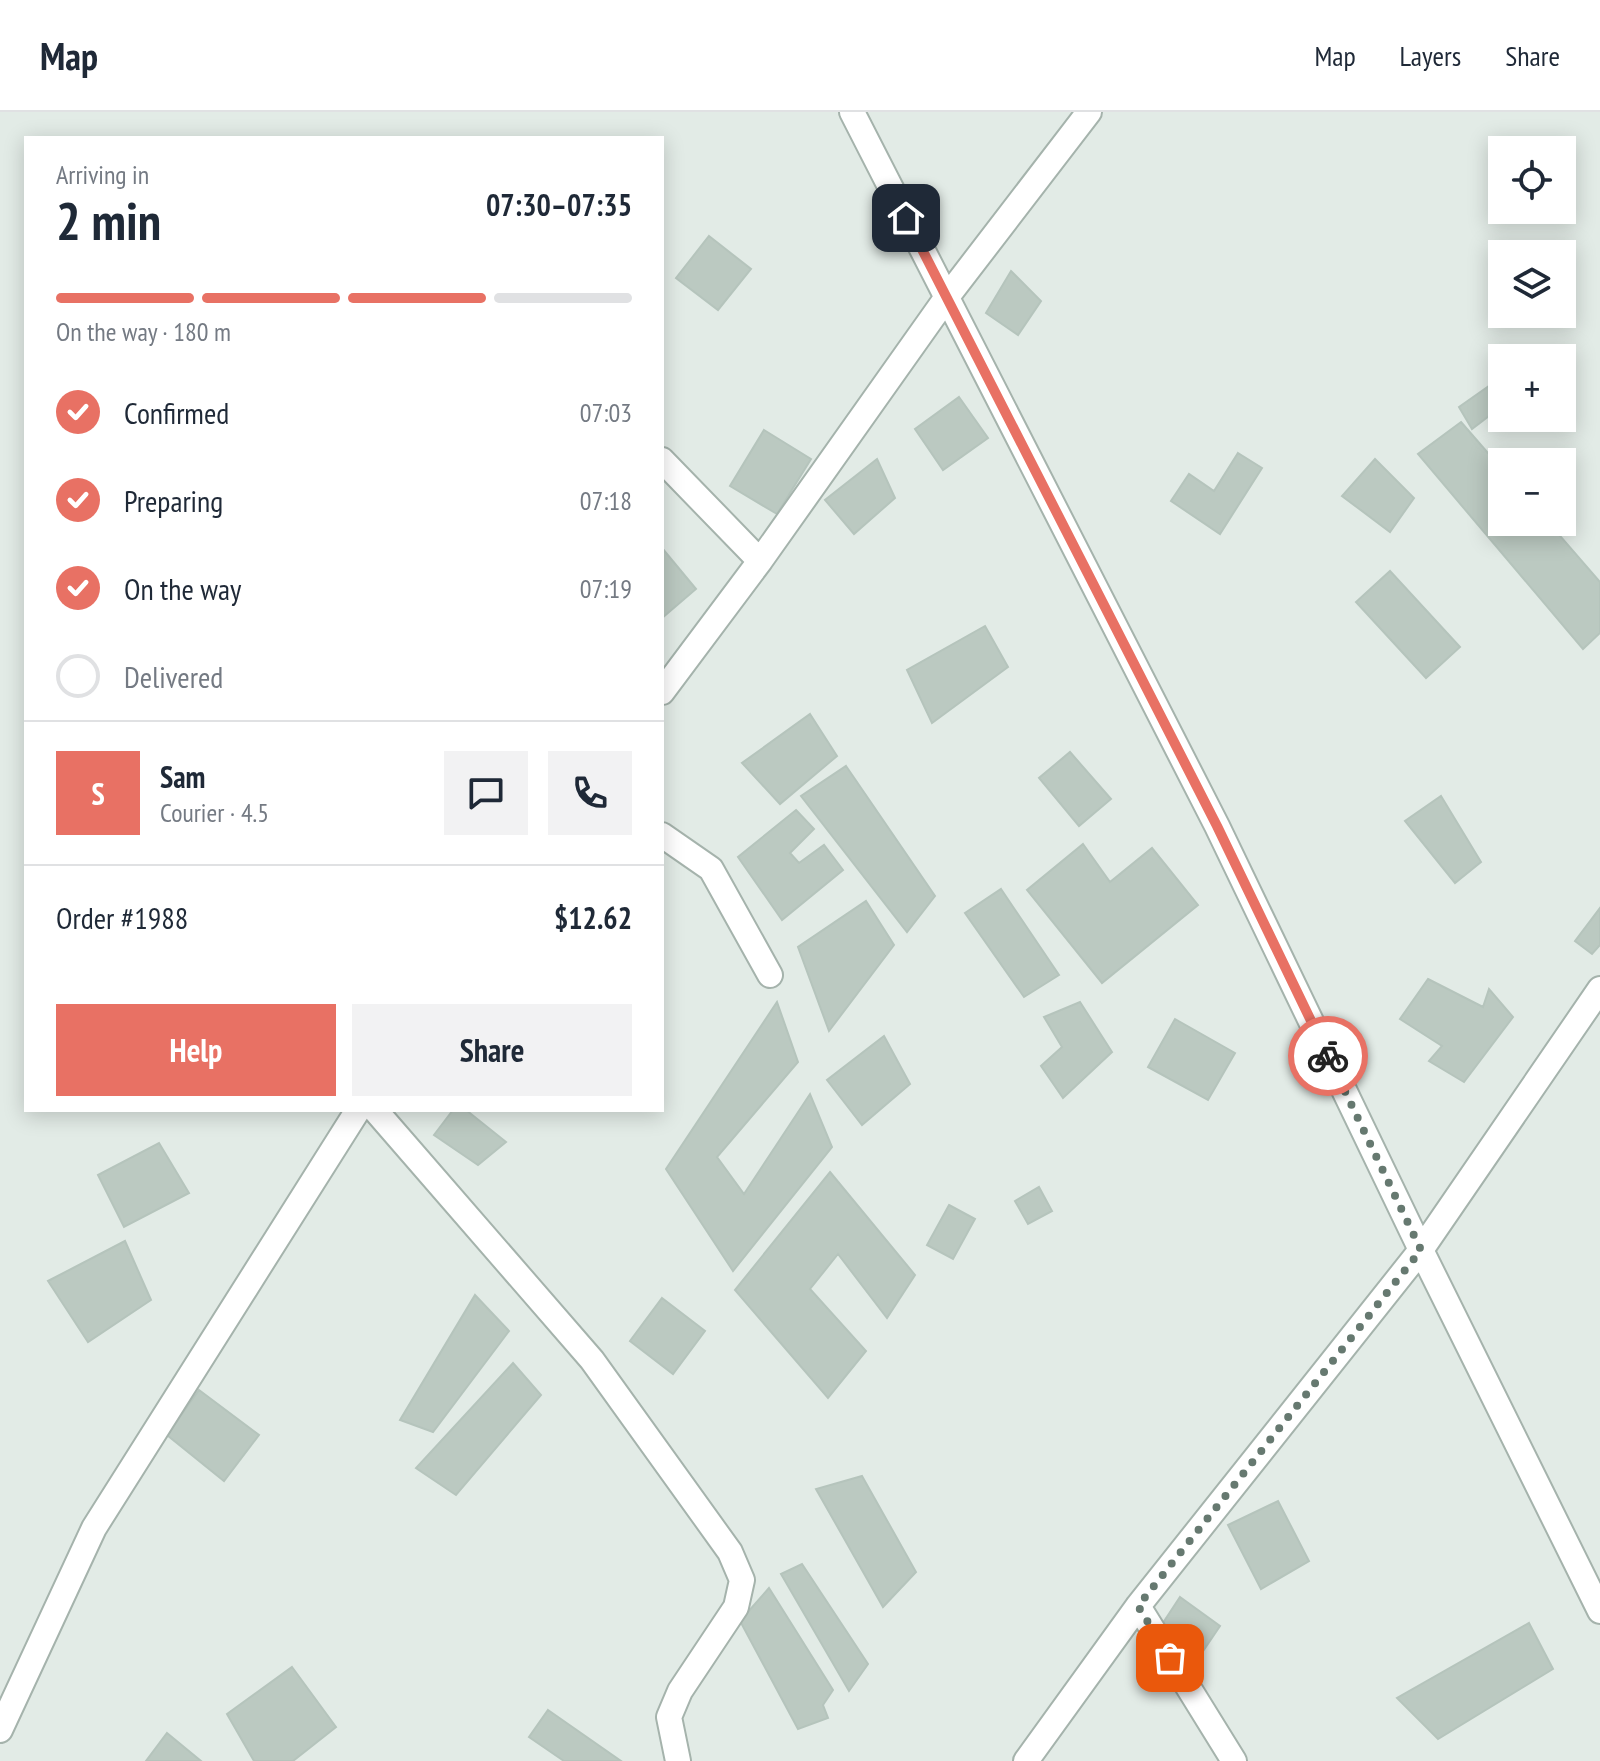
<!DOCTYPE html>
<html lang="en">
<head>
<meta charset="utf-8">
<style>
	body { margin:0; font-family:"PT Sans Narrow",sans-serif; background:#f2f2f3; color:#1f2937; height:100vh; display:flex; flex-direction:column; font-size:30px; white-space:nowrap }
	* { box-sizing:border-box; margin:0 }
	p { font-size:26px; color:#747a83 }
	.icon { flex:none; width:44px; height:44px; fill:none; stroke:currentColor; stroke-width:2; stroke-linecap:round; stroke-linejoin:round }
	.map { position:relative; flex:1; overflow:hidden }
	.drawer { position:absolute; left:24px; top:24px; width:640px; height:976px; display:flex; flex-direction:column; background:#fff; border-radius:0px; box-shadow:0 4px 20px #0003 }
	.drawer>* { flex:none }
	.tools { position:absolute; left:1488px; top:24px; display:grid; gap:16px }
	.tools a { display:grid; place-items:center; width:88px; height:88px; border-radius:0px; background:#fff; box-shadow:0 4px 20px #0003; font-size:40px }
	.pin { position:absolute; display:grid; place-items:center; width:68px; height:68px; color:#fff; margin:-34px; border-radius:16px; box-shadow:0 4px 12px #0006 }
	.courier { position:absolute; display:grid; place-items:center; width:80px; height:80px; margin:-40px; border:6px solid #e87164; border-radius:50%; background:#fff; color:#222; box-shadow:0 2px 10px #0007 }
	.head em { font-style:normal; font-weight:600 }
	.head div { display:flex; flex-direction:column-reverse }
	.head { display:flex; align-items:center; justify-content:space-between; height:136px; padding:0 32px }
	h1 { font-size:52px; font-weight:600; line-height:60px }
	.bar { display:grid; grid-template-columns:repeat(4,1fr); gap:12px 8px; align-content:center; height:96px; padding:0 32px }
	.bar i { height:10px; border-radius:6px; background:#e0e1e3 }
	.bar .on { background:#e87164 }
	.bar p { grid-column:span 4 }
	.line { display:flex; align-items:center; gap:20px; padding:0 32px; border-top:2px solid #e0e1e3 }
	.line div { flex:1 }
	.round { display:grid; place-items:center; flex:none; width:84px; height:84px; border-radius:0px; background:#f2f2f3 }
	ol { padding:0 32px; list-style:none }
	li { display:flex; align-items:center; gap:24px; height:88px }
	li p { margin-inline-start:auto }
	li .icon { padding:8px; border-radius:50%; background:#e87164; color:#fff; stroke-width:4 }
	li:last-child { color:#747a83 }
	li i { width:44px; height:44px; border:4px solid #e0e1e3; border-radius:50% }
	.action { display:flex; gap:16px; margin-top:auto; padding:16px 32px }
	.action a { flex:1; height:92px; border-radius:0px; background:#e87164; color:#fff; font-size:32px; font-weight:600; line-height:92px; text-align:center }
	.action a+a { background:#f2f2f3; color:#1f2937 }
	header { display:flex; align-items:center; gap:48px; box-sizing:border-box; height:112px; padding:0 40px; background:#fff; border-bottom:2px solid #e0e1e3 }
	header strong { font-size:38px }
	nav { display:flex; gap:44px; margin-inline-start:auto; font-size:28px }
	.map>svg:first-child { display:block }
</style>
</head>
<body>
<header>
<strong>Map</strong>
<nav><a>Map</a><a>Layers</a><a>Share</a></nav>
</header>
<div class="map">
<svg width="1600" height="1649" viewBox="0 0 1600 1649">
	<rect width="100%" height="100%" fill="#e2ebe6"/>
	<path fill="#bbc9c1" stroke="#b5c4bc" stroke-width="2" d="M709 124 751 157 718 198 676 166Z
		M1011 159 1041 189 1018 223 986 201Z
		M1489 274 1502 294 1472 317 1459 295Z
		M959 285 988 326 943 358 915 317Z
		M1461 310 1502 357V410H1548L1600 470V521L1583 537 1418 342Z
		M764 318 811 347 777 402 730 374Z
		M1238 341 1262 356 1220 422 1171 389 1189 362 1214 379Z
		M877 347 895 386 854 422 825 388Z
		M1375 347 1414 386 1390 420 1342 384Z
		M662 436 696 477 662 506Z
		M1390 459 1460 535 1426 566 1356 490Z
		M985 514 1008 555 932 611 907 558Z
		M810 602 837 644 780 692 742 651Z
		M1070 640 1111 687 1079 714 1039 666Z
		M846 654 935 784 907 820 801 684Z
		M1441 684 1481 750 1455 771 1405 709Z
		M796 698 814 717 790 741 799 751 824 733 843 758 782 808 738 745Z
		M1083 732 1110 770 1152 736 1198 793 1102 871 1027 778Z
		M1001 777 1059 863 1024 885 965 801Z
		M866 789 894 833 829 919 798 835Z
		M1600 796V833L1592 842 1575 829Z
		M1428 867 1483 895 1489 877 1513 905 1464 970 1429 949 1442 934 1400 907Z
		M777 890 798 950 717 1045 744 1082 810 982 832 1035 733 1159 666 1057Z
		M1080 890 1112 940 1063 986 1041 954 1062 935 1044 905Z
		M1175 907 1235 941 1208 988 1148 955Z
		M884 924 910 972 862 1013 827 968Z
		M453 998H466L506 1030 478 1053 434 1023Z
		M159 1031 189 1081 124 1115 98 1063Z
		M830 1060 915 1163 887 1206 838 1142 810 1177 866 1239 828 1286 735 1178Z
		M1039 1075 1052 1099 1028 1112 1015 1089Z
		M949 1093 975 1107 953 1147 927 1133Z
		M125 1129 151 1188 88 1230 48 1169Z
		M475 1183 509 1219 433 1320 400 1308Z
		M662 1186 705 1219 673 1262 630 1229Z
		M513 1251 541 1283 456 1383 416 1356Z
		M199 1278 259 1323 224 1369 167 1323Z
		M862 1364 916 1460 883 1495 816 1377Z
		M1278 1389 1309 1449 1261 1477 1228 1413Z
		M802 1452 868 1552 849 1579 781 1462Z
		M769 1476 833 1578 823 1593 828 1606 798 1617 740 1509Z
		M1180 1485 1220 1514 1199 1545 1159 1517Z
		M1529 1511 1553 1557 1438 1627 1397 1586Z
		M292 1555 336 1615 293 1649H254L227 1602Z
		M548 1598 621 1649H564L529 1625Z
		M167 1621 201 1649H146Z"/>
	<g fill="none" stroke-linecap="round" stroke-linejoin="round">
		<defs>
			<path id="minor" d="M852 0 1217 714 1421 1138 1600 1499
				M662 348 760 449
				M662 580 760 449 947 185 1089 0
				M662 723 711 757 770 863
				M375 998 592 1248 730 1440 742 1468 736 1495 680 1579 669 1605 678 1649
				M1138 1494 1234 1649
				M0 1618 94 1416 358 998
				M1026 1649 1138 1494 1421 1138 1600 877"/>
		</defs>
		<use href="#minor" stroke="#a5b3ac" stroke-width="28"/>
		<use href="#minor" stroke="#fff" stroke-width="24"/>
	</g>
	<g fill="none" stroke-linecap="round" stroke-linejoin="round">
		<path stroke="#667970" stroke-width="8" stroke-dasharray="0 14.4" d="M1170 1546 1138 1494 1421 1138 1328 944"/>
		<path stroke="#e87164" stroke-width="10" d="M906 106 1217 714 1328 944"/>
	</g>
</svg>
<div class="tools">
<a><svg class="icon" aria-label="locate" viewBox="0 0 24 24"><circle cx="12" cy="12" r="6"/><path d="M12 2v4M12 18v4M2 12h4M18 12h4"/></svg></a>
<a><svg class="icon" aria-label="layers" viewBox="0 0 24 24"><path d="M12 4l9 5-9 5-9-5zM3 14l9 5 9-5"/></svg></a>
<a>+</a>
<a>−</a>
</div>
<div class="pin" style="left:1170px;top:1546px;background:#ea580c"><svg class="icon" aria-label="bag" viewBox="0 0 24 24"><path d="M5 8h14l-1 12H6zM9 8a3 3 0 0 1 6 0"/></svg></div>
<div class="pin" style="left:906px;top:106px;background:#1f2937"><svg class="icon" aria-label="home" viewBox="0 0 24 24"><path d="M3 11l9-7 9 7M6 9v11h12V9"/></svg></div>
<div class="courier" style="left:1328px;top:944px"><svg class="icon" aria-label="bike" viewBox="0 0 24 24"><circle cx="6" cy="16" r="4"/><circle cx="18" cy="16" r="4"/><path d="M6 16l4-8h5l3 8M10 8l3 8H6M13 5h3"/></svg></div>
<section class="drawer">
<div class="head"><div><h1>2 min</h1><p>Arriving in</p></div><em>07:30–07:35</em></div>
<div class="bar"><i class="on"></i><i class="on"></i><i class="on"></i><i></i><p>On the way · 180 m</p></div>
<ol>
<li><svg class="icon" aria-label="check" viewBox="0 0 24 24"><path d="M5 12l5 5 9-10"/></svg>Confirmed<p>07:03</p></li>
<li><svg class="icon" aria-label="check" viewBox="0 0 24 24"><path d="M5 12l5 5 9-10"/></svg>Preparing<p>07:18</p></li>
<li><svg class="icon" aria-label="check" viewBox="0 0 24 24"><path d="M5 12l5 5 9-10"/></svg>On the way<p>07:19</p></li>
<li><i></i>Delivered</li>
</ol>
<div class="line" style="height:144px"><b class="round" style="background:#e87164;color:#fff">S</b><div><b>Sam</b><p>Courier · 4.5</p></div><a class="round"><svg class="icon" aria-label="chat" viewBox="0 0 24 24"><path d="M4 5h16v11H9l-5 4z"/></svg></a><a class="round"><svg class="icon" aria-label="phone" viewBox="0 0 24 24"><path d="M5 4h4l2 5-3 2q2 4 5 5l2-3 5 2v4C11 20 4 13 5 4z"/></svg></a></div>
<div class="line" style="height:104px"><div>Order #1988</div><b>$12.62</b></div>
<div class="action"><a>Help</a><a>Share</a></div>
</section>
</div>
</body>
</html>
